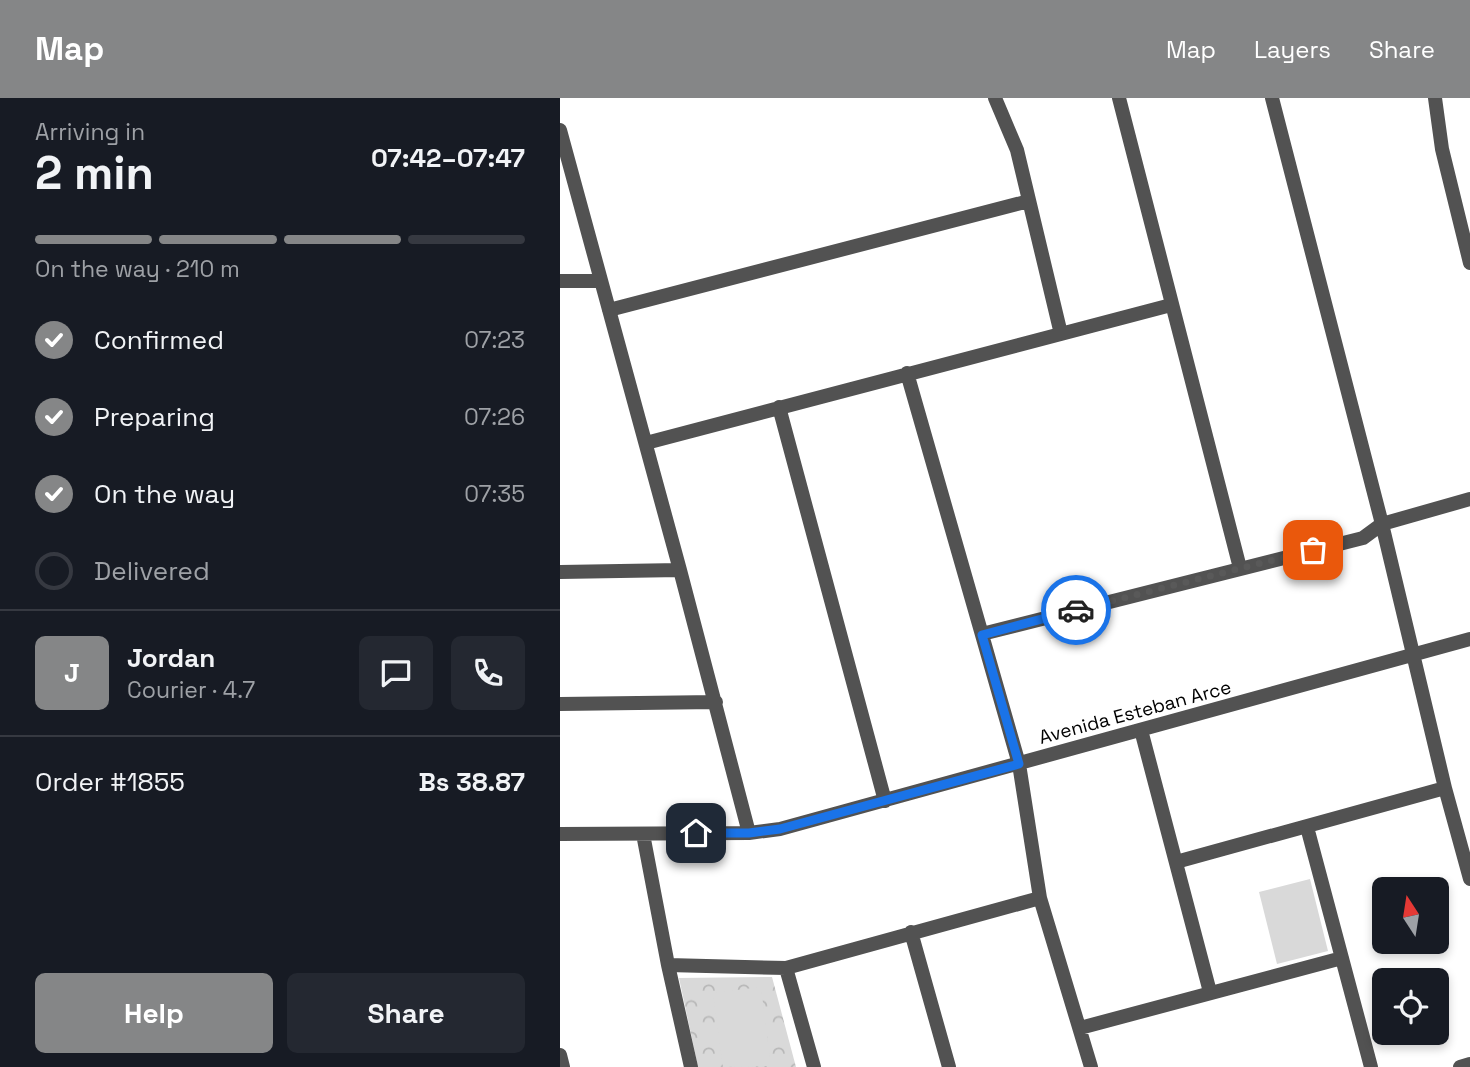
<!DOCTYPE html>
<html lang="en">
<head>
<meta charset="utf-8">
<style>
	body { margin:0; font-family:"Space Grotesk",sans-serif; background:#242831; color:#f1f3f6; height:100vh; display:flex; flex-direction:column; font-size:26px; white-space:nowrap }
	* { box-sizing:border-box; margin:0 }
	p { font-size:23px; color:#9ea1a6 }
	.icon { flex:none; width:38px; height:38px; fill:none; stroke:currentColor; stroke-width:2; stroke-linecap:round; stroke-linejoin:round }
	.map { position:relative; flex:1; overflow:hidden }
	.drawer { display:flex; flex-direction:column; background:#171b24; width:560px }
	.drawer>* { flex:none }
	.needle { width:46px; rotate:348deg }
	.buttons { position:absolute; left:812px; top:779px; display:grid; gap:14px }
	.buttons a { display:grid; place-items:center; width:77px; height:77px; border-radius:10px; background:#171b24; box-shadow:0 4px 10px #0003; font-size:35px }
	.pin { position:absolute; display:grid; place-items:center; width:60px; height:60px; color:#fff; margin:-30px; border-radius:14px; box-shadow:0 4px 10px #0006 }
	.courier { position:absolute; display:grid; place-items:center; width:70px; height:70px; margin:-35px; border:5px solid #1a73e8; border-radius:50%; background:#fff; color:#222; box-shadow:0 2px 9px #0007 }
	.headline em { font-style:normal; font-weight:600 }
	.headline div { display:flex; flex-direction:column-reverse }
	.headline { display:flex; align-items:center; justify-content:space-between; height:119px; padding:0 35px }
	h1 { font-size:46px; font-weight:600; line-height:52px }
	.bar { display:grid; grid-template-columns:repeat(4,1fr); gap:10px 7px; align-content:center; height:84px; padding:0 35px }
	.bar i { height:9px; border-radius:5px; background:#363941 }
	.bar .current { background:#858687 }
	.bar p { grid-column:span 4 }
	.line { display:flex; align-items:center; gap:18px; padding:0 35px; border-top:2px solid #363941 }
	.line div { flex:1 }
	.round { display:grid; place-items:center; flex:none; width:74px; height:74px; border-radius:10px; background:#242831 }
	ol { padding:0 35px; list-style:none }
	li { display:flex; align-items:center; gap:21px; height:77px }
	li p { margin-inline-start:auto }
	li .icon { padding:7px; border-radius:50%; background:#858687; color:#fff; stroke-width:4 }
	li:last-child { color:#9ea1a6 }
	li i { width:38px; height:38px; border:4px solid #363941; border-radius:50% }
	.action { display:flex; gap:14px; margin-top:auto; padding:14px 35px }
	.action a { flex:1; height:80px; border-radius:10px; background:#858687; color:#fff; font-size:28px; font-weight:600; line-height:80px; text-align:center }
	.action a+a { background:#242831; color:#f1f3f6 }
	header { display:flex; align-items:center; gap:42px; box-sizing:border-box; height:98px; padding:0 35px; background:#858687; color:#fff }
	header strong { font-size:33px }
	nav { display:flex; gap:38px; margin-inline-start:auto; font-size:24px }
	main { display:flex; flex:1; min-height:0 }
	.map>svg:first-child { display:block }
</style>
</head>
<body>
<header>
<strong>Map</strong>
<nav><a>Map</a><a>Layers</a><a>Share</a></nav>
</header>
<main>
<section class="drawer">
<div class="headline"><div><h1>2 min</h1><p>Arriving in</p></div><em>07:42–07:47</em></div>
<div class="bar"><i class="current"></i><i class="current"></i><i class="current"></i><i></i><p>On the way · 210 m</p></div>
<ol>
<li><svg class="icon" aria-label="check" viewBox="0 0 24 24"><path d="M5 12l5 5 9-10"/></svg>Confirmed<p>07:23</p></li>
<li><svg class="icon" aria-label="check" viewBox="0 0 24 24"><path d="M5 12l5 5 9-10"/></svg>Preparing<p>07:26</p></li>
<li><svg class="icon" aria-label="check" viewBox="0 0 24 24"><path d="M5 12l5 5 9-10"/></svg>On the way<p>07:35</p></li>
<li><i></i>Delivered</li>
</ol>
<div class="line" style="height:126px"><b class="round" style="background:#858687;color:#fff">J</b><div><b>Jordan</b><p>Courier · 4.7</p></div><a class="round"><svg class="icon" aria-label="chat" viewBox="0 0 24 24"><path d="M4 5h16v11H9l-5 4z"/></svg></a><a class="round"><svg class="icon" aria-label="phone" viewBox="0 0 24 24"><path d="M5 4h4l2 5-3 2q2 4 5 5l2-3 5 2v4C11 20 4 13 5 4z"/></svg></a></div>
<div class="line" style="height:91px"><div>Order #1855</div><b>Bs 38.87</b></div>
<div class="action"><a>Help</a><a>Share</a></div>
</section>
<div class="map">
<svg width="910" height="969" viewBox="0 0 910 969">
	<defs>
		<pattern id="park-crowns" width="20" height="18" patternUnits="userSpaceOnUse" patternTransform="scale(1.75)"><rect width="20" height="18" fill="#d9d9d9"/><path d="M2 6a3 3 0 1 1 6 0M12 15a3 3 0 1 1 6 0" fill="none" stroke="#b8b8b8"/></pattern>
	</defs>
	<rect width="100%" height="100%" fill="#fff"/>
	<path fill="url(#park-crowns)" d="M212 879 236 969H138L119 880Z"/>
	<path fill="#d9d9d9" d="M750 781 768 853 717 866 699 794Z
		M201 889 211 968 163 969 153 895Z"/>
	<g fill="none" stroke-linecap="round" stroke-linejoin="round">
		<path stroke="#525252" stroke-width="14" d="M435 0 457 52 501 236
			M559 0 680 470
			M712 0 822 426 885 690 910 781
			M875 0 882 51 910 165
			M0 32 120 472 189 735
			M0 183H41
			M49 212 469 103
			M347 275 459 666 480 800 531 969
			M219 309 325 703
			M86 345 611 207
			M0 474 120 472
			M422 536 803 440 822 426 910 401
			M0 606 156 604
			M581 632 650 894
			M747 729 811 969
			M0 736 189 735 220 731 910 541
			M83 736 108 867 131 969
			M616 764 885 690
			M351 834 389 969
			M108 867 226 870 480 800
			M226 870 254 969
			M520 930 782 860
			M0 957 3 969
			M900 969 910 966"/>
	</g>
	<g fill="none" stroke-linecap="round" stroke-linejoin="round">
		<path stroke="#595959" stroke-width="7" stroke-dasharray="0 12.6" d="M516 512 753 452"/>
		<path stroke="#1a73e8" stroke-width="9" d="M136 735H189L220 731 459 666 422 537 516 512"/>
	</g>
	<g text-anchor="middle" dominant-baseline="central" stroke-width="6" stroke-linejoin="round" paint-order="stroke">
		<g font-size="19" fill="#000" stroke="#fff">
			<text transform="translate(575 614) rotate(-15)">Avenida Esteban Arce</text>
		</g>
	</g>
</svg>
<div class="buttons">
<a><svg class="needle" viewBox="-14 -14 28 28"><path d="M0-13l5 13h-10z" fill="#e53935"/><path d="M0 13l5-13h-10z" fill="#9ea1a6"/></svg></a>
<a><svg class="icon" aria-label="locate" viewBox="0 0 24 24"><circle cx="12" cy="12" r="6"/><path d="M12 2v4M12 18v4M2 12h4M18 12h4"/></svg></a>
</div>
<div class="pin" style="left:753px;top:452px;background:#ea580c"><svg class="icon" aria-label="bag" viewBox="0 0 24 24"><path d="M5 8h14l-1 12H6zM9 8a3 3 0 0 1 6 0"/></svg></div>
<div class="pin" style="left:136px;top:735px;background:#1f2937"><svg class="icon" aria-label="home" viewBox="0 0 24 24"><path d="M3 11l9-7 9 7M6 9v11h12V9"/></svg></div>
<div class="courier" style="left:516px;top:512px"><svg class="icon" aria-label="car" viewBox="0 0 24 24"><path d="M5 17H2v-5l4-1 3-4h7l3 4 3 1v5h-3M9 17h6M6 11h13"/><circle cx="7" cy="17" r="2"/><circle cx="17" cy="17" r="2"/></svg></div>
</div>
</main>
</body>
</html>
